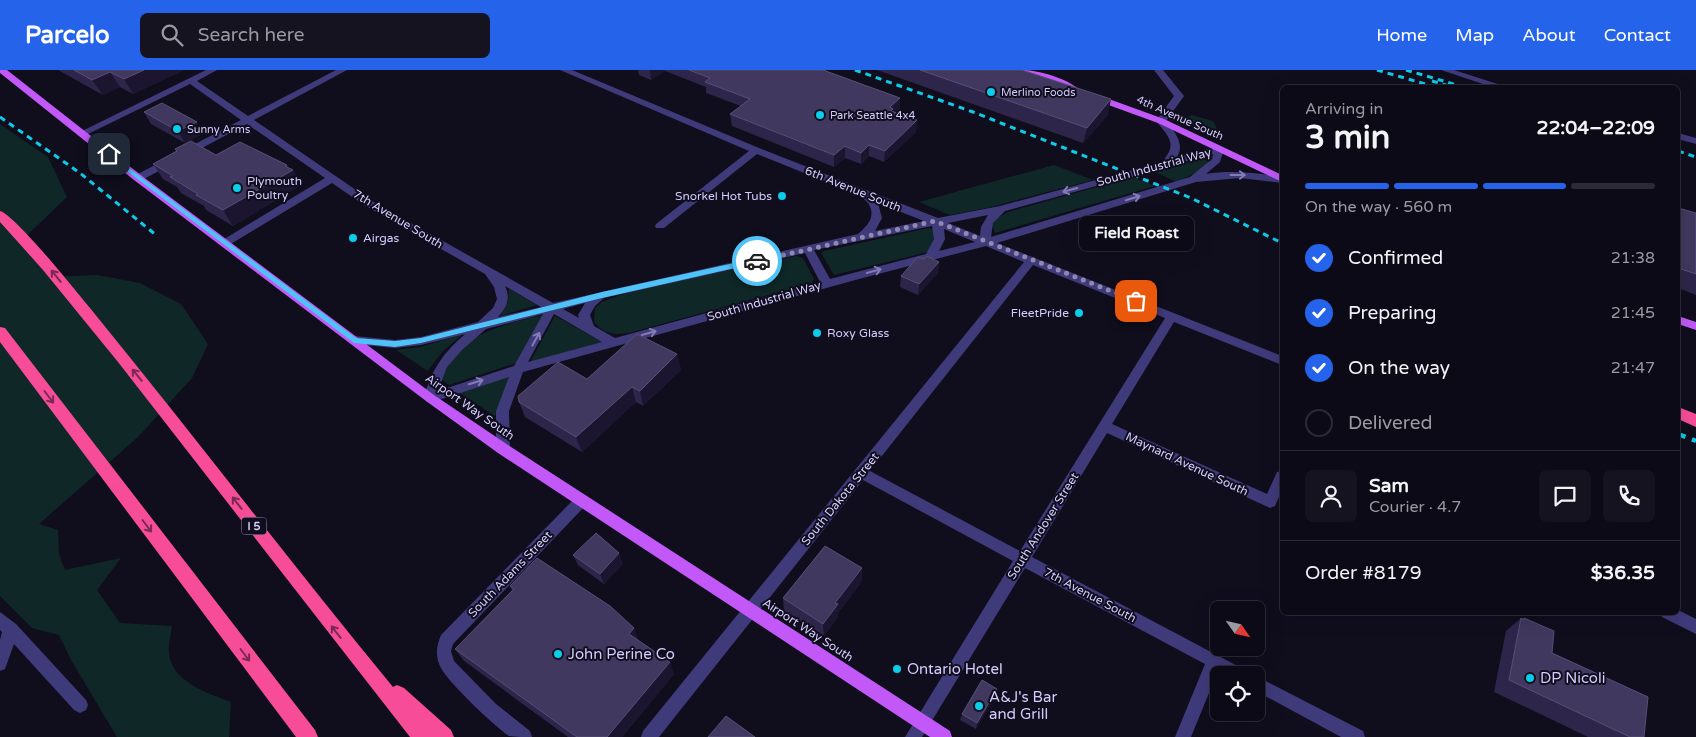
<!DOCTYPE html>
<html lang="en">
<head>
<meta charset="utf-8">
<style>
	body { margin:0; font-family:"Varela Round",sans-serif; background:#15131f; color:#f1f3f6; height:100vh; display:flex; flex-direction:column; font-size:19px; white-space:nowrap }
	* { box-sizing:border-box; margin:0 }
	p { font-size:16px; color:#9a9aa1 }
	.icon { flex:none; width:28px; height:28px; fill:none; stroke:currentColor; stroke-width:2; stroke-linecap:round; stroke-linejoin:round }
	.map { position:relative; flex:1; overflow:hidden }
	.details { position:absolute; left:1280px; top:15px; width:400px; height:530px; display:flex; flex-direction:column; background:#0c0a16; border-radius:8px; box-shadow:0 5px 20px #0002,0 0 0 1px #2c2b35 }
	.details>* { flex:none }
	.needle { width:32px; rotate:124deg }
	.controls { position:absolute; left:1210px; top:531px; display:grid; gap:10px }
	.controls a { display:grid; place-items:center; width:55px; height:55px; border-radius:8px; background:#0c0a16; box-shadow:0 5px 20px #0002,0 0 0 1px #2c2b35; font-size:25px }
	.pin { position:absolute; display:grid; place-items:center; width:42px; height:42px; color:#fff; margin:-21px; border-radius:10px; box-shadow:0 2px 8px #0006 }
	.courier { position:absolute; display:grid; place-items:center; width:50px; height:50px; margin:-25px; border:4px solid #4fc3f7; border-radius:50%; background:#fff; color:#222; box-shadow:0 1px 6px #0007 }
	.bubble { position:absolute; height:35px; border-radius:8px; background:#0c0a16; box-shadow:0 5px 20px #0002,0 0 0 1px #2c2b35; font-size:16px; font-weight:800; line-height:35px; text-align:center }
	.headline em { font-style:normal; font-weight:800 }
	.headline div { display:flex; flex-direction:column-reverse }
	.headline { display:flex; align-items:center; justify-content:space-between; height:85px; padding:0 25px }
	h1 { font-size:32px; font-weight:800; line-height:38px }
	.bar { display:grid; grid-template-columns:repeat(4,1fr); gap:8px 5px; align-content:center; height:60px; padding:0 25px }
	.bar i { height:6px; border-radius:4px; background:#2c2b35 }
	.bar .selected { background:#2563eb }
	.bar p { grid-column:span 4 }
	.line { display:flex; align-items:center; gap:12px; padding:0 25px; border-top:1px solid #2c2b35 }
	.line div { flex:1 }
	.round { display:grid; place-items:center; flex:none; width:52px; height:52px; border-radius:8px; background:#15131f }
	ol { padding:0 25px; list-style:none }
	li { display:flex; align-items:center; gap:15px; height:55px }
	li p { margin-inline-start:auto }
	li .icon { padding:5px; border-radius:50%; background:#2563eb; color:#fff; stroke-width:4 }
	li:last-child { color:#9a9aa1 }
	li i { width:28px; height:28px; border:2px solid #2c2b35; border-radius:50% }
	header { display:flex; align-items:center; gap:30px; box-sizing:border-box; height:70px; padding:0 25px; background:#2563eb; color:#fff }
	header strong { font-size:24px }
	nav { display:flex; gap:28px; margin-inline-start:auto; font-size:18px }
	.search { width:350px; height:45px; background:#15131f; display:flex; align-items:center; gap:12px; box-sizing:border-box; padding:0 18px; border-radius:8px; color:#9a9aa1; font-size:19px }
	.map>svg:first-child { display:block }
</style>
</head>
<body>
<header>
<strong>Parcelo</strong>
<div class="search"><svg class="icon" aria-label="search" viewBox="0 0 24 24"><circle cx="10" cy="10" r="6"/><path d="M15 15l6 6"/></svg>Search here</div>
<nav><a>Home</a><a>Map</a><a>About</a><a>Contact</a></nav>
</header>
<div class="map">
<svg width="1696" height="667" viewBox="0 0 1696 667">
	<rect width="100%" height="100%" fill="#100d1d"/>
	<path fill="#102727" d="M1192 45 1213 51 1221 67 1188 52 1184 49Z
		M0 54 48 87 67 127 19 173 50 207 97 205 140 213 181 234 208 274 192 308 138 367 39 454 58 460 59 484 65 500 121 488 97 520 120 553 172 556C171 564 168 575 169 583 171 612 208 623 231 632L229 667H117L71 590 59 565 32 558 0 526Z
		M1203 88 1209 91 1200 101 1176 112 1156 102Z
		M1054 95 1093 110 987 138 950 145 919 132Z
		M1132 107 1155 116 995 163 992 155 997 148 1008 142Z
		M929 158 937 161V170L928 182 834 205 821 183 824 181Z
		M796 186 803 188 814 209 812 213 629 263C614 265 604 264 594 252L595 238 602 232 634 220Z
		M509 219 537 235 500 246 508 232Z
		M543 245 516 293 449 315 442 310C444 304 446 297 449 292 467 262 513 252 543 245Z
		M555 246 602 272 530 292Z
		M463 264 442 282 428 301 396 280 420 277Z
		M513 304 495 346 457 321Z"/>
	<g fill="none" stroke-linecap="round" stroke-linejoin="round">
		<path fill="#3f3a7a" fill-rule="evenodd" d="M206 0H217L197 11 248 46 336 0H347L254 50 372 131 553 233 858 164C867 156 877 147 868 133 866 130 861 128 859 125L757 84 664 158H656L655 156 656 154 749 81 560 0H572L759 78 938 148 1000 136 1162 92C1178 74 1169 67 1156 51L1174 26 1154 0H1163L1184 26 1166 51C1175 62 1185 74 1177 87L1219 76 1224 79 1220 92 1206 104C1232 100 1257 103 1282 107V113L1240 108 1196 112 997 173 1282 286V295L1174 252 1112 354 1267 424 1277 402 1282 401V420L1275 436 1270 438 1107 363 1032 487 1245 600 1248 605H1225L1218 601 1191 667H1175L1205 594 1025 498 922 667H905L1013 491 863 410 659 667H641L643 661 1024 192 986 176 859 209 523 302 509 341 510 379 508 383 503 384 498 383 496 379V341L509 307 430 333 426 331 424 328C430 301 444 282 465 264L421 275 395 278 354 274 348 270 354 266 395 270 421 267 478 252 493 238 497 229 494 217 485 204 364 135 332 113 229 175H221L220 173 221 171 325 108 247 54 142 110H134V106L241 50 190 14 86 65H80L78 63ZM1213 84 1212 89 1190 107 991 167 993 153 1005 141ZM878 133 924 151 875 161 882 148ZM988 145 981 157 980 166 948 153ZM932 156 934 169 926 184 830 209 814 180ZM944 159 975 172 939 181 945 169ZM805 183 820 212 615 268 594 256 590 245 595 236 604 228ZM1033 195 1165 248 1020 481 870 401ZM505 216 541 237 498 247C507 237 511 228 505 216ZM585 233 578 245 579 248 563 239ZM543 244 514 296 438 321 447 297 462 280 486 259ZM554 244 602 272 528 292Z
			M1441 0H1454L1510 18H1495Z
			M1678 63 1696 68V74L1678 69Z
			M582 424 587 426 589 430 587 434 453 574 451 581 454 591 496 634 530 661 532 667C526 667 515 667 509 666 495 657 448 612 441 598 435 587 436 577 441 565L577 426Z
			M1678 540 1696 549V564L1662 547 1660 542H1678Z
			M0 542 16 554 86 630 88 635 86 640 80 643 74 640 14 574 5 599 0 601V570L2 562 0 560Z
			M1256 606 1363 661 1365 667H1341L1256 621Z"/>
		<path fill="#c158f7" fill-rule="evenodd" d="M0 0H7L142 106 434 325 508 375 950 661 952 667H930L498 383 426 331 134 110 0 3Z
			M1021 0C1039 0 1066 8 1080 20L1079 22C1076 22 1024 3 1021 0Z
			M1095 24 1164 49 1282 105V112L1158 53 1092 29 1090 27Z
			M1678 246 1696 252V260L1678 254Z"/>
		<path fill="#f74d98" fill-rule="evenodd" d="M0 141C15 145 76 221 90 238 192 363 290 492 393 617L397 615 404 618 451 660 454 667H410L118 292 43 200 0 152Z
			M0 257 5 258 315 660 318 667H296L0 272Z
			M1678 337 1696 344V357L1678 349Z"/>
		<path stroke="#0bcce9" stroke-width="3" stroke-dasharray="6 5" stroke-linecap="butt" d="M855 0 973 42 1191 128 1282 173
			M1377 0 1439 18
			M1406 0 1467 18
			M1432 11 1456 18
			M0 47 80 103 156 165
			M1678 81 1696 87"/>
		<path stroke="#0bcce9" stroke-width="4.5" stroke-dasharray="8 7" stroke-linecap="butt" d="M1678 364 1696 371"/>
	</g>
	<path fill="#2e264a" d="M58 0H184L133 24 120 17 103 25Z
		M638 0H823L900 28V39L896 43 917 50 916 62 884 92 869 86 861 94 845 88 834 97 732 56 730 44 741 36 706 23V17L665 1 651 10 639 5Z
		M877 0H1022L1108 45 1083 73Z
		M144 42 204 63 185 73 151 54Z
		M175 79 287 95 289 98 293 100 301 115 233 156 206 140 204 136 181 123 177 117 163 109 153 94 176 81Z
		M1678 138 1696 143V225L1678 218Z
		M924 189 939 192 938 203 918 225 900 217 901 206Z
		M677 284 681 300 643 336 636 332 582 382 525 347 519 332 587 309Z
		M573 485 623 494 604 514 578 495Z
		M862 511 838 543V547L824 566 784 541 783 528Z
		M510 516 634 558 638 570 674 604 622 667H568L464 591 455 579 512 520Z
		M1521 548 1523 549 1524 548 1552 583 1644 667H1588L1494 622 1506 561Z
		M996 625 976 659 960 650 962 644Z"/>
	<path fill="#1b1530" d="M144 0H184L133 24 124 9Z
		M650 0H665V1L651 10Z
		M110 2 120 17 103 25 92 10Z
		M900 28V39L893 45 890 37Z
		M1111 29 1108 45 1083 73 1087 58Z
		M917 50 916 62 884 92 885 81Z
		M197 52 204 63 185 73 178 61Z
		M869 75V86L861 94V83Z
		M845 76V88L834 97V85Z
		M287 95 291 101 293 100 301 115 233 156 223 140Z
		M939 192 938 203 918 225 919 214Z
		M677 284 681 300 643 336 640 321Z
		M632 317 636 332 582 382 576 367Z
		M619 483 623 494 604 514 600 504Z
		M862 498V511L838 543V547L824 566 823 554 835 533Z
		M634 558 639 571 629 564Z
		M670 592 674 604 622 667H607Z
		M997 619 996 625 976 659 977 653Z"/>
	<path fill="#40385e" stroke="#574f77" d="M74 0H144L124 9 110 2 92 10Z
		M689 0H823L900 28 890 37 893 39 891 41 917 50 885 81 869 75 861 83 845 76 834 85 730 44 750 29 705 12 710 8Z
		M920 0H1022L1111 29 1087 58Z
		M162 33 197 52 178 61 144 42Z
		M191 71 216 85 240 72 287 95 285 96 293 100 223 140 196 125 198 124 170 107 173 106 153 94 177 81 175 79Z
		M1678 138 1696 143V204L1678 198Z
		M927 186 939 192 919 214 901 206 918 187 924 189Z
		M637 264 677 284 640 321 632 317 576 367 519 332 518 326 558 292 587 309Z
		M596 463 619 483 600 504 573 485Z
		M825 476 862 498 835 533 838 534 823 554 783 528Z
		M537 488 610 536 634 558 629 564 670 592 607 667H577L455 579 514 519 510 516Z
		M1521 548 1524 550V548L1554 561 1552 583 1648 627 1644 667H1630L1509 610Z
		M982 610 997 619 977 653 962 644Z
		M726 646 755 667H708Z"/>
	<defs><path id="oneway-shaft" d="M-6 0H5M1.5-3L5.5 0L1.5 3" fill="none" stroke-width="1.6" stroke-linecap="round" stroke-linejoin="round" transform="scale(1.25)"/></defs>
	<g stroke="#827cb5">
		<use href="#oneway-shaft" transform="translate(1238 105)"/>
		<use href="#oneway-shaft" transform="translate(1070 120) rotate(165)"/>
		<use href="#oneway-shaft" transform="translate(1133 128) rotate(-17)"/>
		<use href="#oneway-shaft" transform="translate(874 201) rotate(-15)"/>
		<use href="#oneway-shaft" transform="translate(649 263) rotate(-16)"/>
		<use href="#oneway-shaft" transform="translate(536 269) rotate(-61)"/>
		<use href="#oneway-shaft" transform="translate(476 312) rotate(-17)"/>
	</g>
	<g stroke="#782a54">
		<use href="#oneway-shaft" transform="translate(56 206) rotate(-129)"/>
		<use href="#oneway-shaft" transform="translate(137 305) rotate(-129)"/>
		<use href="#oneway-shaft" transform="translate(49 327) rotate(53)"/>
		<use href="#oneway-shaft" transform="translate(237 433) rotate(-128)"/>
		<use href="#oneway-shaft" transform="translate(147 456) rotate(53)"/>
		<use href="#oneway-shaft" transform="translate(336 562) rotate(-128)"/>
		<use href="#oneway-shaft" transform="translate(245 585) rotate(53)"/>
	</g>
	<path fill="#4fc3f7" d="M109 83 356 268 395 271 421 268 602 222 757 188 761 191 757 193 602 228 421 273 395 277 354 273 107 86V83Z"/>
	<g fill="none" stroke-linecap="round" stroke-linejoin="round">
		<path stroke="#8f89af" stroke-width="5" stroke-dasharray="0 9" d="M757 191 935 151 1136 231"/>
	</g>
	<g fill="#0bcce9" stroke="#100d1d" stroke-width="2">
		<circle cx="991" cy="22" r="5"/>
		<circle cx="820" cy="45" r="5"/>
		<circle cx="177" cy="59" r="5"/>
		<circle cx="237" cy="118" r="5"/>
		<circle cx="782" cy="126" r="5"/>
		<circle cx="353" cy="168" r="5"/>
		<circle cx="1079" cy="243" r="5"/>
		<circle cx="817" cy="263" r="5"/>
		<circle cx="558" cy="584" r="5"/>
		<circle cx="897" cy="599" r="5"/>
		<circle cx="1530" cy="608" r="5"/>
		<circle cx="979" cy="636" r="5"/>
	</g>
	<g text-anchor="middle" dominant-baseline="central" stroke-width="4" stroke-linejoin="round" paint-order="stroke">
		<g font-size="11" fill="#d3ccfd" stroke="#100d1d" text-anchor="start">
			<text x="1001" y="22">Merlino Foods</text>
			<text x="830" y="45">Park Seattle 4x4</text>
			<text x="187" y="59">Sunny Arms</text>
		</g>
		<g font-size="11" fill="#d3ccfd" stroke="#100d1d">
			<text transform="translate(1180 48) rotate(24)">4th Avenue South</text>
		</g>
		<rect fill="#100d1d" stroke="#9893ba" stroke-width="1" x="241.5" y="447.5" width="25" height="17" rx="4"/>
		<g font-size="11" font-weight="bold" fill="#d3ccfd">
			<text x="254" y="456">I 5</text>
		</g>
		<g font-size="12" fill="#d3ccfd" stroke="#100d1d">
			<text transform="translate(1154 97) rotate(-15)">South Industrial Way</text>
			<text transform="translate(853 119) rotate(22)">6th Avenue South</text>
			<text transform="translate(398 149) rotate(31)">7th Avenue South</text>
			<text transform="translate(764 231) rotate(-16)">South Industrial Way</text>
			<text transform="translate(470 337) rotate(35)">Airport Way South</text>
			<text transform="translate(1187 394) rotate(25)">Maynard Avenue South</text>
			<text transform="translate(840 429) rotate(-51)">South Dakota Street</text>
			<text transform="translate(1043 456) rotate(-58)">South Andover Street</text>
			<text transform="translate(510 504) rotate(-46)">South Adams Street</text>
			<text transform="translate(1090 525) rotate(28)">7th Avenue South</text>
			<text transform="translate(808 560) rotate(33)">Airport Way South</text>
		</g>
		<g font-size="12" fill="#d3ccfd" stroke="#100d1d" text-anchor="start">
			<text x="247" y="111">Plymouth<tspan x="247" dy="14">Poultry</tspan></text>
			<text x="772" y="126" text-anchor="end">Snorkel Hot Tubs</text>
			<text x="363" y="168">Airgas</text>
			<text x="1069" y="243" text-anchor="end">FleetPride</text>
			<text x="827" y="263">Roxy Glass</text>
		</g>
		<g font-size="15" fill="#d3ccfd" stroke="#100d1d" text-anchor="start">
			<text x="568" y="584">John Perine Co</text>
			<text x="907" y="599">Ontario Hotel</text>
			<text x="1540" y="608">DP Nicoli</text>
			<text x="989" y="627">A&amp;J's Bar<tspan x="989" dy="17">and Grill</tspan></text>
		</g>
	</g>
</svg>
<div class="controls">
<a><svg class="needle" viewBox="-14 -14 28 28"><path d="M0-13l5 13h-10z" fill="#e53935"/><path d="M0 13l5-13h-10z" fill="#9a9aa1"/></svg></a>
<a><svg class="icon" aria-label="locate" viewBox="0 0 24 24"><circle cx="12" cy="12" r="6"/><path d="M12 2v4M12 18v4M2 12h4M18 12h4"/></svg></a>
</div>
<div class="pin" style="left:1136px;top:231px;background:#ea580c"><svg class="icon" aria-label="bag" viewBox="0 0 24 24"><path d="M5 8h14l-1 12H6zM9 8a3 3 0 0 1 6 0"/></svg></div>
<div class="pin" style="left:109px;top:84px;background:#1f2937"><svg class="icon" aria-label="home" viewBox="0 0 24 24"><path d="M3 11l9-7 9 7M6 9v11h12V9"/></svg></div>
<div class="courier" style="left:757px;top:191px"><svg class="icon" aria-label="car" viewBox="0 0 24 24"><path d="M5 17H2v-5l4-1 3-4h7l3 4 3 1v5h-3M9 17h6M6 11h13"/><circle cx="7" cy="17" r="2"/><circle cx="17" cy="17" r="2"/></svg></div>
<div class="bubble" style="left:1079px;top:146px;width:115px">Field Roast</div>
<section class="details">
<div class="headline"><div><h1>3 min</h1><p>Arriving in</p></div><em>22:04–22:09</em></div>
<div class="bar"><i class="selected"></i><i class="selected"></i><i class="selected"></i><i></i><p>On the way · 560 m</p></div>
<ol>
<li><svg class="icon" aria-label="check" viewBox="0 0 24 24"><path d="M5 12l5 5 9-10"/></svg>Confirmed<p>21:38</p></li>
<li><svg class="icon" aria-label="check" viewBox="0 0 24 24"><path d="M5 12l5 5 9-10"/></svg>Preparing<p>21:45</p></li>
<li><svg class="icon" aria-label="check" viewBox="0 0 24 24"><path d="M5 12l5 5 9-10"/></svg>On the way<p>21:47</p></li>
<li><i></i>Delivered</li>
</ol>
<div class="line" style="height:90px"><a class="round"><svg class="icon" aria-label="person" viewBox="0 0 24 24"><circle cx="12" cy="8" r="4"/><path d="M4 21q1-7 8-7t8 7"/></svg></a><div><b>Sam</b><p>Courier · 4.7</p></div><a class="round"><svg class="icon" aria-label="chat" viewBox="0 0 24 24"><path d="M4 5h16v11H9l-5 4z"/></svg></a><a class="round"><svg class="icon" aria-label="phone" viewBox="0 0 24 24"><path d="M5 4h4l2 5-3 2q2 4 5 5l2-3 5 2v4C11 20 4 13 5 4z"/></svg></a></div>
<div class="line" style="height:65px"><div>Order #8179</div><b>$36.35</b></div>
</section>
</div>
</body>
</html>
